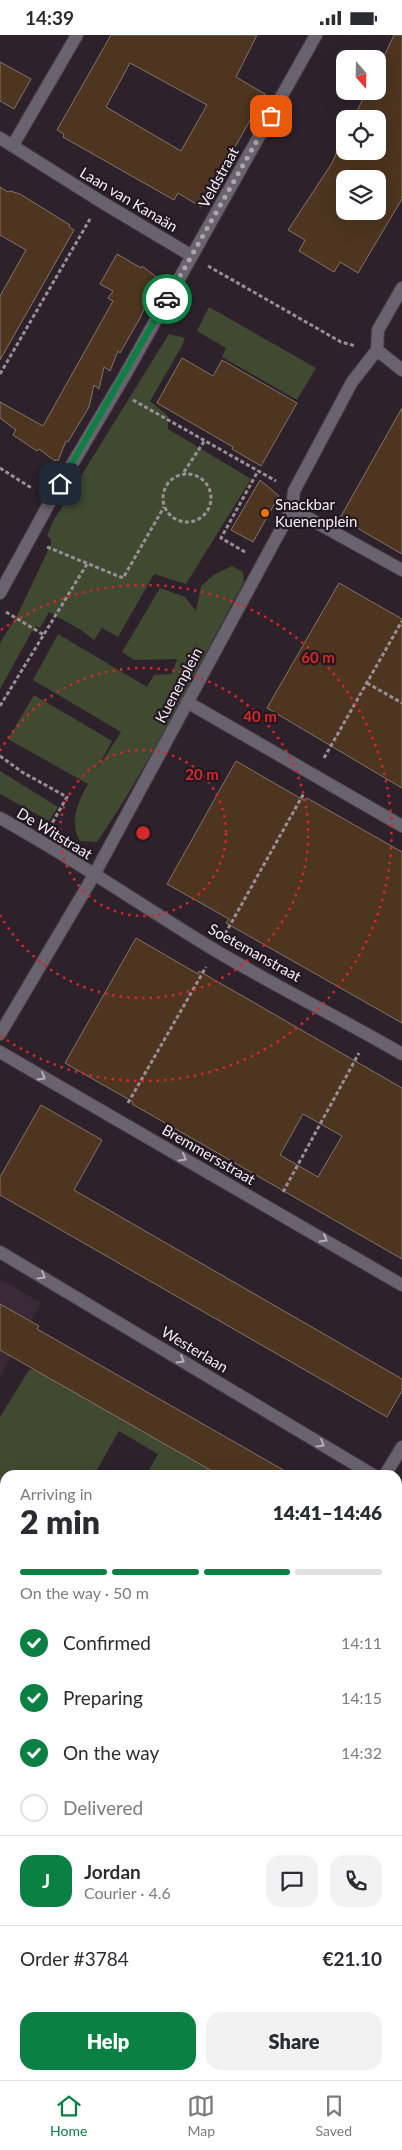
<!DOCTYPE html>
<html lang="en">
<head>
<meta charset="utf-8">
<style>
	body { margin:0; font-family:Lato,sans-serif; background:#f2f2f3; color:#2b2b33; height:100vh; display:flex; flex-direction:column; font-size:19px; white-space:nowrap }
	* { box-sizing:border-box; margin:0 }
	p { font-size:16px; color:#7c7c81 }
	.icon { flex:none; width:28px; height:28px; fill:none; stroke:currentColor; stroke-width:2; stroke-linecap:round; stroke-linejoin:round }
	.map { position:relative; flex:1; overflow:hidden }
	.side { position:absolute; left:0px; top:1435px; width:402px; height:610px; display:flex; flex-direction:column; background:#fff; border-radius:15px 15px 0 0; box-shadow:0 5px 20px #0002 }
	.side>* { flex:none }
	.needle { width:32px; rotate:160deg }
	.fabs { position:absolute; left:336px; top:15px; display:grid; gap:10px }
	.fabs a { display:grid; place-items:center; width:50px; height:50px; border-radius:10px; background:#fff; box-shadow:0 5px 20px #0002; font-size:25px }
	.pin { position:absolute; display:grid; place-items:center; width:42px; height:42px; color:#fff; margin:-21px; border-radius:10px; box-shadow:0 2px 8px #0006 }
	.courier { position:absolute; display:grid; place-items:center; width:50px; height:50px; margin:-25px; border:4px solid #0b8043; border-radius:50%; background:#fff; color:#222; box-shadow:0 1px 6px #0007 }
	.head em { font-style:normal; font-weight:800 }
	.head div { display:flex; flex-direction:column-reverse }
	.head { display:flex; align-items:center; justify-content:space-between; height:85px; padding:0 20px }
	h1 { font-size:32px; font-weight:800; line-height:38px }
	.bar { display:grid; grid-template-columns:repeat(4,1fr); gap:8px 5px; align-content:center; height:60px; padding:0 20px }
	.bar i { height:6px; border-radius:4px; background:#e1e1e2 }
	.bar .selected { background:#0b8043 }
	.bar p { grid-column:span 4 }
	.line { display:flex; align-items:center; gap:12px; padding:0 20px; border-top:1px solid #e1e1e2 }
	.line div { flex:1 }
	.round { display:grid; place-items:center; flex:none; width:52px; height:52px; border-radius:15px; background:#f2f2f3 }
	ol { padding:0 20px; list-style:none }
	li { display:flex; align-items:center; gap:15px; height:55px }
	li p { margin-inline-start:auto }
	li .icon { padding:5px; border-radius:50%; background:#0b8043; color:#fff; stroke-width:4 }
	li:last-child { color:#7c7c81 }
	li i { width:28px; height:28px; border:2px solid #e1e1e2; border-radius:50% }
	.button { display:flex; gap:10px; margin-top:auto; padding:10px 20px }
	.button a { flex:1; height:58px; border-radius:15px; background:#0b8043; color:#fff; font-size:20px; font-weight:800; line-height:58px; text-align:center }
	.button a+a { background:#f2f2f3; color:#2b2b33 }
	.status { display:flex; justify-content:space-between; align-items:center; height:35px; padding:0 25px; background:#fff; direction:ltr }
	.status svg { height:14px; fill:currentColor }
	.tabs { display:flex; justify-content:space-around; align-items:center; height:70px; border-top:1px solid #e1e1e2; background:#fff; font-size:14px; color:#7c7c81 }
	.tabs a { display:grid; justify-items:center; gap:2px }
	.tabs .selected { color:#0b8043 }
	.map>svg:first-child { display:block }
</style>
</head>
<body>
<div class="status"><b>14:39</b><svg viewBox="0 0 49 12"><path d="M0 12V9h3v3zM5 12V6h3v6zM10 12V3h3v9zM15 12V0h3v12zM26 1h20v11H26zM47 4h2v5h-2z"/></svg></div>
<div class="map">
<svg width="402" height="2045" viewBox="0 0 402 2045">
	<rect width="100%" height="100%" fill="#2d222c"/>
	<path fill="#3a2a39" d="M0 1244 41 1268 0 1341Z"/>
	<path fill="#404a31" d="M209 272 316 333 297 365 222 322 226 313 197 296Z
		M169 299 185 303 182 311 150 366 168 381V394L251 444 186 549 154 539 118 602 102 593 94 605 81 595 49 577 40 593 36 591 31 598 0 654V608L18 579 51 509V504L47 501 53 486Z
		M232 531 243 537 244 547C196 634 153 725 97 807L80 806C69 788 78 766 88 749L8 704 34 660 112 706 96 736 121 697 33 645 58 599 147 652 154 640 172 639 177 624 134 625 122 617 160 553 185 562 196 576 201 551 215 539Z
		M0 736 58 772 49 786 0 759Z
		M29 1335H35L219 1440H146L158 1419 119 1396 94 1440H5V1449L0 1446V1382Z
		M398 1542 402 1545V1633L398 1641Z"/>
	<path fill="#4d351f" stroke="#837569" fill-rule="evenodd" d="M111 0H257L236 42 265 59 201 172 178 158 174 165 63 102 64 99 57 95ZM130 28 207 70 181 116 106 72Z
		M394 0H402V164L358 238 340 227 334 237 299 216 305 205 288 195 332 128 345 99V116H378V84H353L367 56H378V34ZM345 144H378V176H345Z
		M0 27 31 44 14 74 0 66Z
		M0 152 8 157 10 156 20 159 70 190 69 192 74 195 0 325V261L26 215 0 200Z
		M117 219 141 233 142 231 159 244 151 264 149 263 140 283 120 318 118 316 110 336 104 332 99 354 94 350 89 372 68 407 66 406 58 426 56 424 55 426 39 414 37 416 13 400 16 395 0 383V367L43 391 113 266 108 263 113 256 100 249Z
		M182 323 213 341 222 325 297 368 261 431 232 414 233 412 157 368Z
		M402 373V519L340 483Z
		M260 445 279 461 253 507 231 495Z
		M339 548 402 584V753L267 673Z
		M236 726 305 766 307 763 402 817V988L226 888 229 884 167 849Z
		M136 903 198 939 199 936 402 1053V1224L174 1093 132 1069 133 1067 65 1028ZM303 1079 342 1101 318 1142 280 1120Z
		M41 1070 102 1105 74 1155 402 1344V1356L387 1382 0 1160V1142Z
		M0 1269 39 1291 37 1294 292 1440H219L0 1315Z"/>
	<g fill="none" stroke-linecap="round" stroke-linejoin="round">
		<defs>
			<path id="street" d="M0 103 100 166 192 221
				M13 110 77 0
				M402 253 378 295 377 315 402 335
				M292 474 402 535
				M0 558 51 465 125 340 316 0
				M187 667 402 791
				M0 783C73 823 142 871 213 914 275 951 340 983 402 1019
				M0 999 94 840 292 474 294 456 352 347 377 315
				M0 1017 402 1250
				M0 1217 373 1440
				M385 1440 402 1412
				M398 1455 402 1458
				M0 1549 5 1552
				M0 1843 5 1839
				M398 1855 402 1847
				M398 1872 402 1875
				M119 2045 124 2040"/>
		</defs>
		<use href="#street" stroke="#493e48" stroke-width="14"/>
		<path stroke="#998f98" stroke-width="3" stroke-dasharray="4 2.5" stroke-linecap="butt" d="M208 231 341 307 356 311
			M0 339 90 184
			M133 365 276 446
			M0 433 33 454
			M184 437 205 405
			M163 463a24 24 0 1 1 48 0a24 24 0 1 1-48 0Z
			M47 512 123 543 164 472
			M245 517 221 503 258 436
			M6 577 44 600
			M367 648 402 668
			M0 671 87 529
			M0 721 22 737 67 762 51 790
			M324 723 402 586
			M225 899 304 758
			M128 1068 206 932
			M283 1157 359 1018
			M295 2045 301 2040"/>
		<use href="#street" stroke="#69626f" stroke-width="12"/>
	</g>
	<defs><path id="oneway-chevron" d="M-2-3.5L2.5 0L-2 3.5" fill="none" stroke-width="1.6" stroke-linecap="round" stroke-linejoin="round" transform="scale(1.25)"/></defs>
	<g stroke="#b5aeb8">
		<use href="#oneway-chevron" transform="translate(42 1042) rotate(30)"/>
		<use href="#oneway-chevron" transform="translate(183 1123) rotate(30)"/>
		<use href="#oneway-chevron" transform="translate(324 1204) rotate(30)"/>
		<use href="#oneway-chevron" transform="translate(42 1241) rotate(31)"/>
		<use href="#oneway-chevron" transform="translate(181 1325) rotate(31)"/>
		<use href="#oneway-chevron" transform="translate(321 1409) rotate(31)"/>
	</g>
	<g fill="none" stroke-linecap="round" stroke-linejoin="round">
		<path stroke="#aea5ad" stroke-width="5" stroke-dasharray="0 9" d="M167 264 271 81"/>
		<path stroke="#0b8043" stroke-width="6" d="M60 449 167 264"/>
	</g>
	<g fill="none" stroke="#d62828" stroke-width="2.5" stroke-dasharray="2.5 5">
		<circle cx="143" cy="798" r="83"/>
		<path d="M0 716A165 165 0 1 1 0 880"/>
		<path d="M1 595A248 248 0 1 1 1 1001"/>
	</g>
	<circle fill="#e8710a" stroke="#231822" stroke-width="2" cx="265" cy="478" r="5"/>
	<g text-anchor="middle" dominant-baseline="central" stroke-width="4.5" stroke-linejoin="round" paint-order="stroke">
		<g font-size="15" fill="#f4ecf3" stroke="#231822">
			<text transform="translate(218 142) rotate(-61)">Veldstraat</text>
			<text transform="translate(129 164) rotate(31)">Laan van Kanaän</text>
			<text transform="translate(178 650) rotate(-62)">Kuenenplein</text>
			<text transform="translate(55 798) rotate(31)">De Witstraat</text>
			<text transform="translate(255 917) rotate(29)">Soetemanstraat</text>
			<text transform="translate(209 1119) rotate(30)">Bremmersstraat</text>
			<text transform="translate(195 1314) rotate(31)">Westerlaan</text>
		</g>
		<g font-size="15" fill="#f4ecf3" stroke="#231822" text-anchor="start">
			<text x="275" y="469">Snackbar<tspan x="275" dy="17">Kuenenplein</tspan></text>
		</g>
	</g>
	<circle cx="143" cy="798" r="8" fill="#d62828" stroke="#231822" stroke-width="2.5"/>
	<g font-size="15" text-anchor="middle" font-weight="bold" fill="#d62828" stroke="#231822" stroke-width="4.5" stroke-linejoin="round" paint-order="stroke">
		<text x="318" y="628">60 m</text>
		<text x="260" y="687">40 m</text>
		<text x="202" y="745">20 m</text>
	</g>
</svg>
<div class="fabs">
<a><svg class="needle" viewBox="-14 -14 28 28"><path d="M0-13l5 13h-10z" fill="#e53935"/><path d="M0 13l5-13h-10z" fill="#7c7c81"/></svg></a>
<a><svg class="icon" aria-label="locate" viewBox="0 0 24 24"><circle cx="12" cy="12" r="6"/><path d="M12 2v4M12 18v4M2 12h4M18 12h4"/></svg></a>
<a><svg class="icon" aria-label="layers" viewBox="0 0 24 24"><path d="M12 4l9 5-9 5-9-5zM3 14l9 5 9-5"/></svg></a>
</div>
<div class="pin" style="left:271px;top:81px;background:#ea580c"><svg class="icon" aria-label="bag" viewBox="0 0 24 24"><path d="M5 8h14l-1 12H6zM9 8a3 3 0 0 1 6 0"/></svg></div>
<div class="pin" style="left:60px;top:449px;background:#1f2937"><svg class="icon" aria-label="home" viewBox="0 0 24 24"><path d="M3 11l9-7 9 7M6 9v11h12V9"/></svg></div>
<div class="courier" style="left:167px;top:264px"><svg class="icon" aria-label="car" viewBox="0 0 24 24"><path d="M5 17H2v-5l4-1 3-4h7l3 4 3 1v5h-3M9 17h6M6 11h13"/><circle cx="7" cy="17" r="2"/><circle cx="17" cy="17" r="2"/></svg></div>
<section class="side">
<div class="head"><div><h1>2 min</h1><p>Arriving in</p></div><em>14:41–14:46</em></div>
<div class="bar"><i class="selected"></i><i class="selected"></i><i class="selected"></i><i></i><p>On the way · 50 m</p></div>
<ol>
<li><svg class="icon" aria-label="check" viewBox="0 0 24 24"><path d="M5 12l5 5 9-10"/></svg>Confirmed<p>14:11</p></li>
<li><svg class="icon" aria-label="check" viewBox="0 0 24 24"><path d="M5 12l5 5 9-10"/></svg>Preparing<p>14:15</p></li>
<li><svg class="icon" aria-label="check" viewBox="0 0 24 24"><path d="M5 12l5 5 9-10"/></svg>On the way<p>14:32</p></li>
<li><i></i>Delivered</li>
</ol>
<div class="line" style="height:90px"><b class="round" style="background:#0b8043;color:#fff">J</b><div><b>Jordan</b><p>Courier · 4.6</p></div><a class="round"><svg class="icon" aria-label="chat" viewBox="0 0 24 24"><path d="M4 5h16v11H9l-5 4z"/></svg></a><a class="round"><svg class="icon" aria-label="phone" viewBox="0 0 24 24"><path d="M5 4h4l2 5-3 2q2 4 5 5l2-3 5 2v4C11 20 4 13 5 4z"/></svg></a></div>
<div class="line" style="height:65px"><div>Order #3784</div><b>€21.10</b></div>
<div class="button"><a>Help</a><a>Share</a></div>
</section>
</div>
<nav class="tabs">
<a class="selected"><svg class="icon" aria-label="home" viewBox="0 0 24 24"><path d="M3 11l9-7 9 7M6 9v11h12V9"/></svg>Home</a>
<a><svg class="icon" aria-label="map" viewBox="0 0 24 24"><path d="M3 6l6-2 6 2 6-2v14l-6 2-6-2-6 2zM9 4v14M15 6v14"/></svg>Map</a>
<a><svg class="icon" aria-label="saved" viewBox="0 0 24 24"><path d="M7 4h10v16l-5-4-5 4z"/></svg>Saved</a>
</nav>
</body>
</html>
